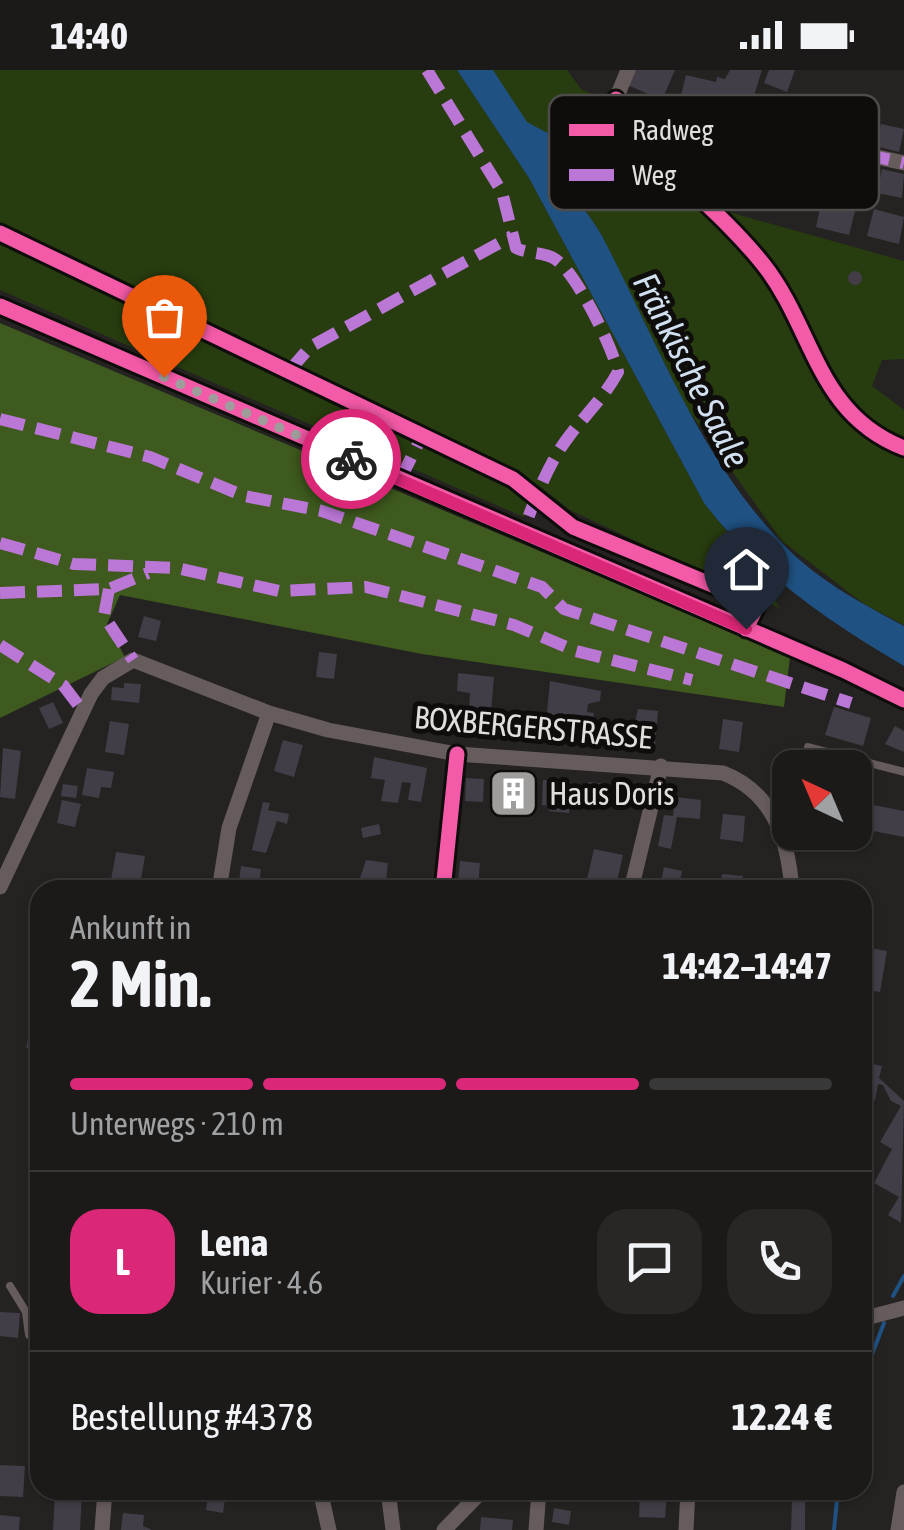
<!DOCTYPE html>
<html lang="de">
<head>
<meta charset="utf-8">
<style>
	body { margin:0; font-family:"Asap Condensed",sans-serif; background:#282726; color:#f1f3f6; height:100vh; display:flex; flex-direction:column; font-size:38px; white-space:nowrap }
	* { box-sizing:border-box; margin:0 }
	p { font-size:32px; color:#a0a1a2 }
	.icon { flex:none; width:55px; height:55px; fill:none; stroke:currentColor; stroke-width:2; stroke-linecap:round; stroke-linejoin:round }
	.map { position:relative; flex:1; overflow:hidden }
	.sheet { position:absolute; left:30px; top:810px; width:842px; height:620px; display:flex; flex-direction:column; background:#1b1a19; border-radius:30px; box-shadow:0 2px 8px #0004,0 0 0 2px #393838 }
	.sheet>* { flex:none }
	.needle { width:65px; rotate:316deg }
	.buttons { position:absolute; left:772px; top:680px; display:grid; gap:20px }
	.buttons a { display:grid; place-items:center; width:100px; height:100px; border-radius:20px; background:#1b1a19; box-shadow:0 2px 8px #0004,0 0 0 2px #393838; font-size:50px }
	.pin { position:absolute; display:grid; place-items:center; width:85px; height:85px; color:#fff; margin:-102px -42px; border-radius:50% 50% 50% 0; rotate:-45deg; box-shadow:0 0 10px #0007 }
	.pin .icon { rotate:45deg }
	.courier { position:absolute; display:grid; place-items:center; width:100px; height:100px; margin:-50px; border:8px solid #db2777; border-radius:50%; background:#fff; color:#222; box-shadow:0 2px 12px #0007 }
	.headline em { font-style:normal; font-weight:700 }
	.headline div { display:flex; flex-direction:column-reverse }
	.headline { display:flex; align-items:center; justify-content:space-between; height:170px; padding:0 40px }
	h1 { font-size:65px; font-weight:700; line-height:75px }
	.bar { display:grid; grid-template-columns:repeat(4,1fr); gap:15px 10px; align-content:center; height:120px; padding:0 40px }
	.bar i { height:12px; border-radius:8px; background:#393838 }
	.bar .current { background:#db2777 }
	.bar p { grid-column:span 4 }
	.line { display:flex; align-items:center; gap:25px; padding:0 40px; border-top:2px solid #393838 }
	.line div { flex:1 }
	.round { display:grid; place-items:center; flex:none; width:105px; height:105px; border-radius:30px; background:#282726 }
	.status { display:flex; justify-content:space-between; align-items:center; height:70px; padding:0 50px; background:#1b1a19; direction:ltr }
	.status svg { height:28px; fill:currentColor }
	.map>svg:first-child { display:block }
</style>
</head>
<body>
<div class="status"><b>14:40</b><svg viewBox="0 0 49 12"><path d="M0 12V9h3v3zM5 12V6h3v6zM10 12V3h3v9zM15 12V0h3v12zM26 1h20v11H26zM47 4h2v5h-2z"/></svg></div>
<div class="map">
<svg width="904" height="1460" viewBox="0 0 904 1460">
	<rect width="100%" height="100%" fill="#242321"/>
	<path fill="#283d0f" d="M0 0H457L529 108 704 433C732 469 760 496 779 538L570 440 538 415 524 447 0 220Z
		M487 0H567L581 19 627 41 725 141 904 191V289L882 290 872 316 904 340V555L864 534 782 471 686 337 601 164Z"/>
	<path fill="#3e5a1e" d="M0 253 790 587 784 637 422 584 120 525 107 554 125 587 0 648Z"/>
	<path fill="#1f5182" d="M457 0H493L527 52 553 66C546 104 586 135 602 166 658 273 701 393 789 480 821 512 865 535 904 556V596C826 550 760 505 704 433L529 108Z"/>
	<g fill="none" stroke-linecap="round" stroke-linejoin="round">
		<path stroke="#1f5182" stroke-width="4" d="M893 1226 904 1206
			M862 1311 884 1253
			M834 1460 838 1420"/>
	</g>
	<path fill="#423d47" d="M633 0H675L662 30 625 14Z
		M730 0H762L747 48 679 33 686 5 716 12 717 7 725 9Z
		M769 0H795L787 22 764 13Z
		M881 54 904 59 899 82 875 76Z
		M882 99 904 104 902 128 877 123Z
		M822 129 856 137 849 165 816 157Z
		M874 139 904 147 899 174 867 166Z
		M848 208a7 7 0 1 1 14 0a7 7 0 1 1-14 0Z
		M144 546 161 551 156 571 138 567Z
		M319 582 337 584 334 609 316 607Z
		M458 603 494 607 491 643 469 642 470 623 457 621Z
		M550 611 601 621 600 631 588 634 587 642 594 643 592 660 546 653Z
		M124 613 141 614 139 633 111 630 112 617 124 618Z
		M53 632 63 653 49 659 39 638Z
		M834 637 871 648 863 676 825 665Z
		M638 639 658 641 655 676 630 674Z
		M723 649 743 652 739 682 719 679Z
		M110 651 129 654 124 685 105 682Z
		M895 656 904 661V682L885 674Z
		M283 670 303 675 294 707 274 701Z
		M3 678 21 681 15 729 0 727Z
		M374 687 427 698 421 732 408 730 411 713 402 712 398 733 381 731 385 710 371 708Z
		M87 698 114 702 111 718 101 717 99 728 82 725Z
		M506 707 525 710 521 739 502 736Z
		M466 708 484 709 483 732 465 731Z
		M543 710 571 712 569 743 549 741V736L542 735Z
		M588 712 607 714 606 739 586 738Z
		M63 714 78 716 76 728 61 726Z
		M675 727 701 730 700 749 677 747 671 779 658 776 664 745 673 746Z
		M62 730 81 734 75 757 57 753Z
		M263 732 270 733 268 740 289 744 287 754 277 751 266 783 252 780Z
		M868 734 904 741V767L863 759Z
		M723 744 745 746 743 772 720 769Z
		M379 754 381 764 363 768 361 758Z
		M594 779 623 785 615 820H593L594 815 586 814Z
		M116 782 145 786 140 815 111 810Z
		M366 790 388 793 385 820H362L363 814H358Z
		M460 791 480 793 478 817 473 820H457Z
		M241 796 261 799 258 820H238Z
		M664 797 682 801 678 820 660 817Z
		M722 804 743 806 741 820H720Z
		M865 877 887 881 880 922 862 919Z
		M29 964 40 966 38 981 26 978Z
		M862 992 882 996 879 1008 904 1031 901 1153 888 1145 899 1127 874 1113 892 1079 880 1072 901 1036 891 1031 883 1015 878 1014 875 1030 862 1028Z
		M0 1242 20 1243 18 1268 0 1266Z
		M35 1287 40 1288V1318L31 1316Z
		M0 1395 25 1396 23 1427 0 1426Z
		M209 1420 226 1422 223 1443 206 1440Z
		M340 1420H359L360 1429 342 1432Z
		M787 1420H817L816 1431 805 1430V1460H791L792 1430 787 1429Z
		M55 1421 82 1423 80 1460H53Z
		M640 1421 667 1423 665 1448 639 1447Z
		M554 1438 571 1441 569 1455 552 1452Z
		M123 1443 144 1445 143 1456 152 1460H121Z
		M0 1445 20 1447 19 1460H0Z
		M481 1447 513 1450 512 1460H480Z"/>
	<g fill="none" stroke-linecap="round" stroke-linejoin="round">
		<path stroke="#675c5c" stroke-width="8" d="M808 677 904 702
			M10 1216 26 1242 29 1265 40 1270"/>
		<path stroke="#675c5c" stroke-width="15" d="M628 0 616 29 904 93
			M0 236 843 600 904 630
			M0 817 91 624 103 608 133 590 269 643 328 660 457 684 723 703C774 723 788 769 792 820
			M219 820 229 758 269 643
			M443 820 457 684
			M631 820 661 696
			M862 1249 904 1238
			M320 1420 329 1460
			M388 1420 393 1460
			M102 1460 105 1420
			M444 1460 483 1420
			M536 1460 539 1420
			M686 1460 688 1420
			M898 1460 904 1422"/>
		<path stroke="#ba77d6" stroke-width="12" stroke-dasharray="25 12" stroke-linecap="butt" d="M427 0 502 122 516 178C528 184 544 182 555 189 576 202 613 278 618 302 605 326 587 343 570 365 548 393 534 431 522 465
			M617 33 616 29 904 93
			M289 301 310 277 512 166
			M0 349 150 387 244 426 322 441 542 517 564 539 851 633
			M400 410 422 366
			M0 473 74 494 177 498 279 521 366 517 514 555 576 581 692 610
			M109 519 104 546 133 590
			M0 523 109 519 148 503
			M0 575 63 615 82 640"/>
		<defs>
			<path id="cycleway" d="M616 29 628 57C670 104 723 144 763 194 814 258 816 344 904 378
				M0 163 513 409 573 457 758 534 746 559
				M0 236 843 600 904 630
				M443 820 457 684"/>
		</defs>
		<use href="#cycleway" stroke="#0e0d0b" stroke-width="21"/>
		<use href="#cycleway" stroke="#f35aa7" stroke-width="15"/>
	</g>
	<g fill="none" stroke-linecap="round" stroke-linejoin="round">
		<path stroke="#9e9d9b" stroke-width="10" stroke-dasharray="0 18" d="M164 307 351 389"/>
		<path stroke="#db2777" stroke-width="12" d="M351 389 746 559"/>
	</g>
	<defs>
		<symbol id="building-square" viewBox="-11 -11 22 22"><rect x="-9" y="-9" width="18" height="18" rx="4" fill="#9e9d9b" stroke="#0e0d0b"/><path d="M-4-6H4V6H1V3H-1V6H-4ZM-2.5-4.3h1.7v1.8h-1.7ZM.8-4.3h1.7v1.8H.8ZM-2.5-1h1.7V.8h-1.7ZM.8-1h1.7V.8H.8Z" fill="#fff"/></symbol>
	</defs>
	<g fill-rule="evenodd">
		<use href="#building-square" x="486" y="696" width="55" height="55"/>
	</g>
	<g text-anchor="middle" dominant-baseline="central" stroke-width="10" stroke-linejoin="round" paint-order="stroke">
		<g font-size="32" fill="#e0dfdd" stroke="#0e0d0b">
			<text transform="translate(533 657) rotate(5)">BOXBERGERSTRASSE</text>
		</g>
		<g font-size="32" fill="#e0dfdd" stroke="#0e0d0b" text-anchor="start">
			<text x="549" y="723">Haus Doris</text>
		</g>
		<g font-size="35" font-style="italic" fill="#d1e0f0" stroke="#0e0d0b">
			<text transform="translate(692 300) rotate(63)">Fränkische Saale</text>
		</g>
	</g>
	<rect x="549" y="25" width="330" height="115" rx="15" fill="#0e0d0b" stroke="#4d4c4a" stroke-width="2.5"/>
	<rect x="569" y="54" width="45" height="12" fill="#f35aa7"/>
	<rect x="569" y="99" width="45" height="12" fill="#ba77d6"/>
	<g font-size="28" fill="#e0dfdd">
		<text x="632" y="70">Radweg</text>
		<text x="632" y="115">Weg</text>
	</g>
</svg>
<div class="buttons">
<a><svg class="needle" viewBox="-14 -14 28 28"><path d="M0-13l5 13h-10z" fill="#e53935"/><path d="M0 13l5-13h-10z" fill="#a0a1a2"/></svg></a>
</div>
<div class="pin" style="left:164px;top:307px;background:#ea580c"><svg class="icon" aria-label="bag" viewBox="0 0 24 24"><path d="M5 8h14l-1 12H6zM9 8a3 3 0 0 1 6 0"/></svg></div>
<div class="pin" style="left:746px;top:559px;background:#1f2937"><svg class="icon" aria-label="home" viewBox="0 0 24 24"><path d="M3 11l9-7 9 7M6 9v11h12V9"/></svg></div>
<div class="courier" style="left:351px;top:389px"><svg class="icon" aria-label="bike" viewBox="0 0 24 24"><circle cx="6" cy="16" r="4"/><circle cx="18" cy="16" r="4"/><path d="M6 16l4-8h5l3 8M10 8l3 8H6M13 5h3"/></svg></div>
<section class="sheet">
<div class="headline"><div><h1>2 Min.</h1><p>Ankunft in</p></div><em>14:42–14:47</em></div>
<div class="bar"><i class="current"></i><i class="current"></i><i class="current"></i><i></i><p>Unterwegs · 210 m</p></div>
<div class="line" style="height:180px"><b class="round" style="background:#db2777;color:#fff">L</b><div><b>Lena</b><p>Kurier · 4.6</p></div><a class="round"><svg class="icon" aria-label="chat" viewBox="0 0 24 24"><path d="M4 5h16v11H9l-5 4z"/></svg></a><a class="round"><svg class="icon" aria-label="phone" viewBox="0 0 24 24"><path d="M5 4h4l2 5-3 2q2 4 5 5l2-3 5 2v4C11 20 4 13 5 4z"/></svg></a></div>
<div class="line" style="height:130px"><div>Bestellung #4378</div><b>12.24 €</b></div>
</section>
</div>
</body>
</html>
